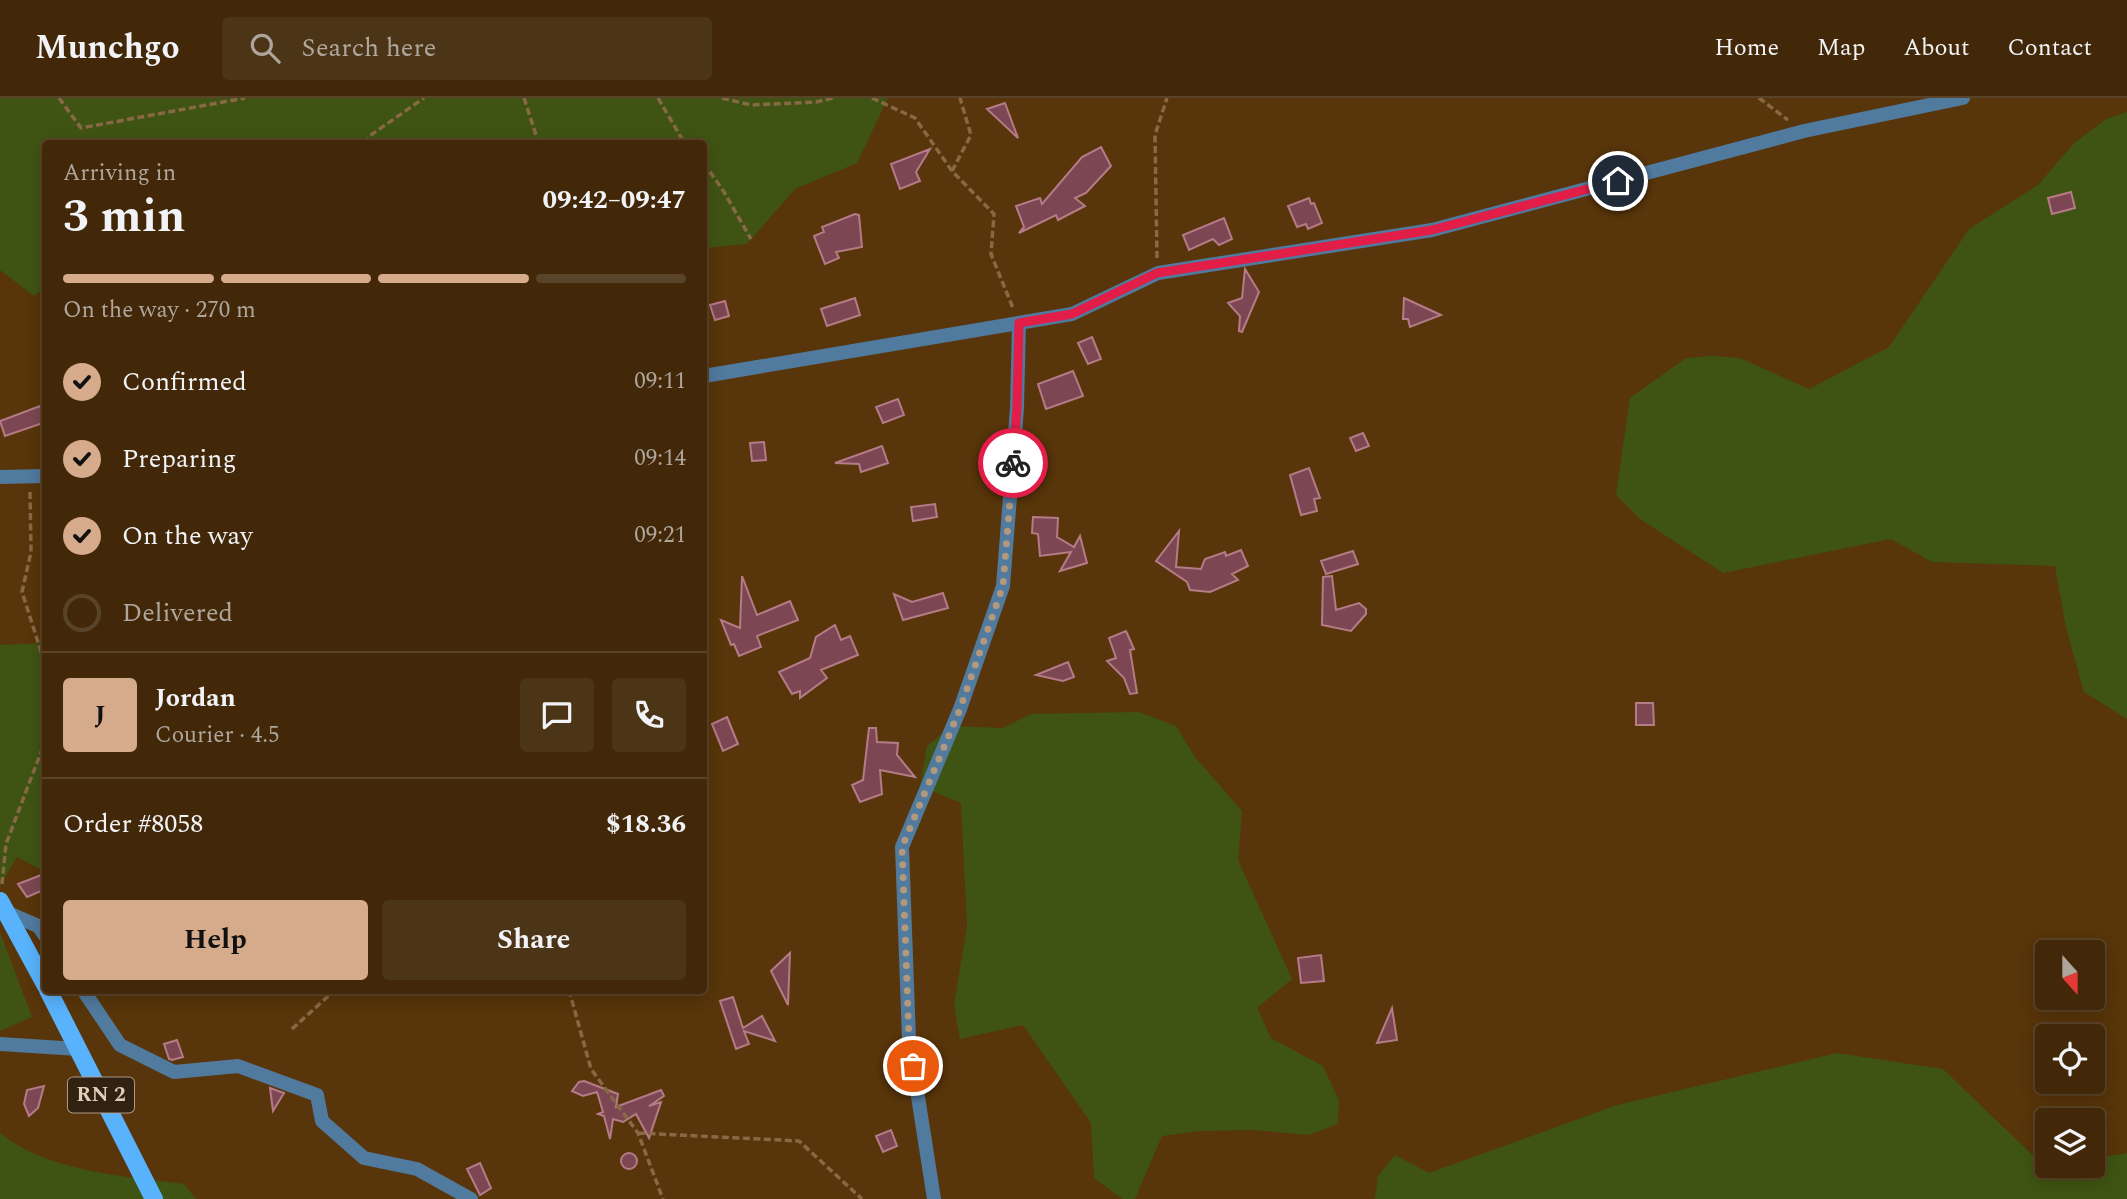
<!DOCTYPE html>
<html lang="en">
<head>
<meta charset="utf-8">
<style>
	body { margin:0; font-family:Spectral,serif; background:#4c3416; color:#f1f3f6; height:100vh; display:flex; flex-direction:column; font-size:26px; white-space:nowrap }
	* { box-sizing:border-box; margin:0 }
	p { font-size:23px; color:#aea69c }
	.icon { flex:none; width:38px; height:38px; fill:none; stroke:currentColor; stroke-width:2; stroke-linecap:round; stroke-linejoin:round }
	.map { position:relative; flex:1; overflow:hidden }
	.drawer { position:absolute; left:42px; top:42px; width:665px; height:854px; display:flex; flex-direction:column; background:#422808; border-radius:7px; box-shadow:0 4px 18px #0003,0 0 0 2px #5a4429 }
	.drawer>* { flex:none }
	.needle { width:46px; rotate:159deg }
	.buttons { position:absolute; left:2035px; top:842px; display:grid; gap:14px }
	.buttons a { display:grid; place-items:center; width:70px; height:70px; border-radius:7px; background:#422808; box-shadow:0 4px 18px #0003,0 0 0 2px #5a4429; font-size:35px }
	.pin { position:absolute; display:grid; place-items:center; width:60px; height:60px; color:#fff; margin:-30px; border:4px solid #fff; border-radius:50%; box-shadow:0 2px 7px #0007 }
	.courier { position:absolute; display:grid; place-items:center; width:70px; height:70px; margin:-35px; border:5px solid #e11d48; border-radius:50%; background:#fff; color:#222; box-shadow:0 2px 9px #0007 }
	.headline em { font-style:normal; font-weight:700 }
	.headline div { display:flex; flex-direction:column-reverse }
	.headline { display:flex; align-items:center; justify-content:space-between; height:119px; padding:0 21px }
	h1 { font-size:46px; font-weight:700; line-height:52px }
	.bar { display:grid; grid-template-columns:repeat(4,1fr); gap:10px 7px; align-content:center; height:84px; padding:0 21px }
	.bar i { height:9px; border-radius:5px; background:#5a4429 }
	.bar .on { background:#d6ab8b }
	.bar p { grid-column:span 4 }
	.line { display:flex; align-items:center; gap:18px; padding:0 21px; border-top:2px solid #5a4429 }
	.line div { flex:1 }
	.round { display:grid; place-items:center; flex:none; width:74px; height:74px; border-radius:7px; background:#4c3416 }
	ol { padding:0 21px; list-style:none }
	li { display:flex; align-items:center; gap:21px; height:77px }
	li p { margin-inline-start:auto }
	li .icon { padding:7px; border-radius:50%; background:#d6ab8b; color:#111; stroke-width:4 }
	li:last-child { color:#aea69c }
	li i { width:38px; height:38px; border:4px solid #5a4429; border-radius:50% }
	.button { display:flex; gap:14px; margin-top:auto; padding:14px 21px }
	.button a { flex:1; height:80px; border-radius:7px; background:#d6ab8b; color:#111; font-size:28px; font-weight:700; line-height:80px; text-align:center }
	.button a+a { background:#4c3416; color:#f1f3f6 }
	header { display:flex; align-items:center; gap:42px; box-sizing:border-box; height:98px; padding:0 35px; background:#422808; border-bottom:2px solid #5a4429 }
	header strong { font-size:33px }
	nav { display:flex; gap:38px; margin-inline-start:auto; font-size:24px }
	.search { width:490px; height:63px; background:#4c3416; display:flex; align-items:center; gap:18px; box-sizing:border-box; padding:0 24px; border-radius:7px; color:#aea69c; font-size:26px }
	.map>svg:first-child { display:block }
</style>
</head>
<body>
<header>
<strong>Munchgo</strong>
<div class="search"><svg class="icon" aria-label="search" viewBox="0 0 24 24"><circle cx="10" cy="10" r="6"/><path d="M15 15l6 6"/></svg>Search here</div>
<nav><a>Home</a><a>Map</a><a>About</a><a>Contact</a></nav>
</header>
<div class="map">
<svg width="2127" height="1101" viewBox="0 0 2127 1101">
	<rect width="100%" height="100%" fill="#58350a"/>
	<path fill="#3f5412" d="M0 0H888L857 65 795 91 747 146 704 150V46H46L45 190 34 198 0 172Z
		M2127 14V621L2084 594 2066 530 2055 468 1932 464 1891 441 1723 475 1640 421 1616 397 1630 300 1686 260 1712 258 1740 260 1809 291 1889 249 1969 131 2038 87 2074 45 2106 21Z
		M45 545V774L17 759 0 788V547Z
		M1139 614 1176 628 1195 659 1242 713 1238 762 1292 881 1257 910 1271 940 1323 968 1339 1002 1338 1026 1309 1037 1253 1032 1201 1033 1162 1038 1135 1101H1122L1094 1080 1091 1025 1023 927 960 941 954 907 967 829 961 705 920 688 927 648 951 628 1003 630 1031 616Z
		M0 834 32 919 0 933Z
		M1837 955 1943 971 2044 1068H2093V1061L2127 1055V1101H1375L1378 1078 1395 1057 1429 1075 1617 1007Z
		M0 1035C48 1074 124 1078 184 1086L196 1101H0Z"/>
	<path fill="#7c4753" stroke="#b57b87" stroke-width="2" d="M1005 5 1018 40 987 11Z
		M1101 49 1111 68 1086 95 1075 100 1085 108 1058 122 1056 117 1019 135 1024 129 1016 108 1040 100 1042 106 1082 59Z
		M930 51 916 74 920 83 900 91 891 66Z
		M2071 94 2075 110 2052 116 2048 100Z
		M1309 100 1311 106 1314 105 1322 125 1308 131 1306 126 1297 129 1288 108Z
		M855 116 859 117 862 149 836 154 839 160 825 166 814 138 824 134 822 129Z
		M1224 120 1232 141 1219 147 1213 141 1189 152 1183 137Z
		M1245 171 1259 194 1242 234 1239 233 1240 218 1228 205 1242 200Z
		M855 200 860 217 827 228 821 211Z
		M1404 200 1441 217 1410 229 1408 221H1403Z
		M725 203 729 218 715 222 710 207Z
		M1092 239 1101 261 1088 266 1078 245Z
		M1073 273 1083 298 1046 311 1038 286Z
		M898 301 904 317 883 325 876 309Z
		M40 308 46 324 5 338 0 323Z
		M1363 335 1369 348 1356 353 1350 340Z
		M764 344 766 362 752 363 750 345Z
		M882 348 888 365 861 374 859 366 835 365Z
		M1309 370 1320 400 1314 401 1317 413 1301 417 1290 377Z
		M935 406 937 419 913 423 911 409Z
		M1033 419 1058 420 1057 439 1074 449 1080 438 1087 465 1060 473 1071 454 1040 458 1038 436 1032 435Z
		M1179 433 1176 469 1201 471 1205 461 1225 454 1226 458 1241 452 1248 468 1232 476 1238 482 1210 494 1190 492 1187 484 1156 463Z
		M1353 453 1358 466 1326 476 1321 463Z
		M742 478 757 517 790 503 798 522 757 538 761 549 739 558 734 546 731 547 721 522 740 530Z
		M1332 478 1336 512 1359 505 1366 511V516L1351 533 1322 527 1323 479Z
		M943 495 948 510 903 522 894 496 912 504Z
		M835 527 841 542 850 538 858 557 821 572 827 580 800 600V593L792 596 779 574 810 560 816 539Z
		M1126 533 1134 551 1130 552 1137 595 1130 596 1124 580 1107 563 1116 560 1109 540Z
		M1068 564 1074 579 1063 583 1036 577Z
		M1636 605H1653L1654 627H1636Z
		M727 619 738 646 723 653 712 626Z
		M869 630H876L877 644 898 645 897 657 915 679 880 672 882 696 860 704 852 687 863 682Z
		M41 777 46 791 27 799 18 786Z
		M790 855 788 907 771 873Z
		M1321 857 1324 883 1301 885 1298 860Z
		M733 899 743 930 762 918 775 943 744 933 749 946 736 951 720 903Z
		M1392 910 1397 942 1377 945Z
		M177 942 183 959 172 962 169 961 164 946Z
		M584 983 618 996 616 1009 661 992 664 998 649 1008 661 1004 649 1040 636 1016 623 1024 613 1021 610 1041 604 1018 598 1016 603 1014 597 994 583 998 572 993 579 984Z
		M44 988 38 1010 29 1018 24 1006 27 992Z
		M270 990 284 995 273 1013Z
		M891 1032 897 1048 883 1054 876 1038Z
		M621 1063a8 8 0 1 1 16 0a8 8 0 1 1-16 0Z
		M480 1065 491 1090 480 1097 467 1071Z"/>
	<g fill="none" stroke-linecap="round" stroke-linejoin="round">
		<path stroke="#886946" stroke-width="3.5" stroke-dasharray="7 3.5" stroke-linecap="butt" d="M59 0 81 30 245 0
			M524 0 539 46
			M658 0 685 46
			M722 0 751 7 816 4 833 0
			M872 0 915 20 952 73 994 116 991 156 1013 210
			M1759 0 1788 22
			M365 46 368 39 424 0
			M704 65 724 94 751 141
			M952 73 971 37 960 0
			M1157 160 1155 37 1167 0
			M30 394 31 454 22 494 46 569
			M2 786 6 746 46 641
			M569 892 591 971 638 1035 663 1101
			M292 931 335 892
			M638 1035 799 1043 862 1101"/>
		<path stroke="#507a9e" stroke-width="14" d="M8 815 38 828 46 839
			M83 892 120 947 174 974 238 968 317 997 322 1023 364 1060 417 1071 471 1101
			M0 946 78 951
			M934 1101 909 941 902 749 960 611 1003 488 1017 310 1019 225"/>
		<path stroke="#507a9e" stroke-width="14" d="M704 278 1072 216 1158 175 1432 132 1804 33 1963 0
			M0 379 46 378"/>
		<path stroke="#58b2fc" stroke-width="18" d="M0 803 46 888
			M48 892 154 1101"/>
	</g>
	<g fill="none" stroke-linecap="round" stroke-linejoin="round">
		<path stroke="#b2987c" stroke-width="7" stroke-dasharray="0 12.6" d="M913 968 909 941 902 749 960 611 1003 488 1013 365"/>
		<path stroke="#e11d48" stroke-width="9" d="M1013 365 1017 310 1019 225 1072 216 1157 175 1432 132 1618 83"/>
	</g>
	<g text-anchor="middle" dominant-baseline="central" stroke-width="6" stroke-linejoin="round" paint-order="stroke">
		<rect fill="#312111" stroke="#ae9987" stroke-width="2" x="68" y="979.5" width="66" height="35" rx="5"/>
		<g font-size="21" font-weight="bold" fill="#e3cdb9">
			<text x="101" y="997">RN 2</text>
		</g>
	</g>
</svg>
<div class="buttons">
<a><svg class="needle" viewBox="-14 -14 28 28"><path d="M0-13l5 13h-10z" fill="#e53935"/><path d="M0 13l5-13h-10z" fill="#aea69c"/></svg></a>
<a><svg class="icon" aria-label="locate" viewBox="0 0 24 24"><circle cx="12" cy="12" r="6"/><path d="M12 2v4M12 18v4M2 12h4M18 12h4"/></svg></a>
<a><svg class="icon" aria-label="layers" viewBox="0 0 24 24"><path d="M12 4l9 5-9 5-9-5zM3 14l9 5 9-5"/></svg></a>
</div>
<div class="pin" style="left:913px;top:968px;background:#ea580c"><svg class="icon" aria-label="bag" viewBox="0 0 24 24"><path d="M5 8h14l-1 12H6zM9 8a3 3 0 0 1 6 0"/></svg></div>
<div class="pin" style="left:1618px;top:83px;background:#1f2937"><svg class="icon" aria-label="home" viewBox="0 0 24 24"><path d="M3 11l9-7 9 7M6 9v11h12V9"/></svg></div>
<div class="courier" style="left:1013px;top:365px"><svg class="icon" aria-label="bike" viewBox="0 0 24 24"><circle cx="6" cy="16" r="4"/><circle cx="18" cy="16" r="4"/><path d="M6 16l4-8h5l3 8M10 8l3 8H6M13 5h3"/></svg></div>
<section class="drawer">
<div class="headline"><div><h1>3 min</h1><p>Arriving in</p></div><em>09:42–09:47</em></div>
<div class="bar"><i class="on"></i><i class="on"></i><i class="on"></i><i></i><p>On the way · 270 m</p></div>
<ol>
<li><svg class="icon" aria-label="check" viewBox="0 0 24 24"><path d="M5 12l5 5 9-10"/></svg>Confirmed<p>09:11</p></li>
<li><svg class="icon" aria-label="check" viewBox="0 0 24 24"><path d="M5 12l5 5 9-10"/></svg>Preparing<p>09:14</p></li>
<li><svg class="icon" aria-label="check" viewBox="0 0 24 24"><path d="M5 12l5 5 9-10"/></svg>On the way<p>09:21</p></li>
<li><i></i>Delivered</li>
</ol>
<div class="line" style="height:126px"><b class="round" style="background:#d6ab8b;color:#111">J</b><div><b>Jordan</b><p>Courier · 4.5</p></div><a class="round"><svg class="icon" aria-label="chat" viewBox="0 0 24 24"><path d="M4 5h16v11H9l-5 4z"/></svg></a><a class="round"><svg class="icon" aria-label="phone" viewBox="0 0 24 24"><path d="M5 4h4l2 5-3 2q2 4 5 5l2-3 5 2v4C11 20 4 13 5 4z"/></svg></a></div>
<div class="line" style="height:91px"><div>Order #8058</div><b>$18.36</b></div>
<div class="button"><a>Help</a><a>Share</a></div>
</section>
</div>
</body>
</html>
